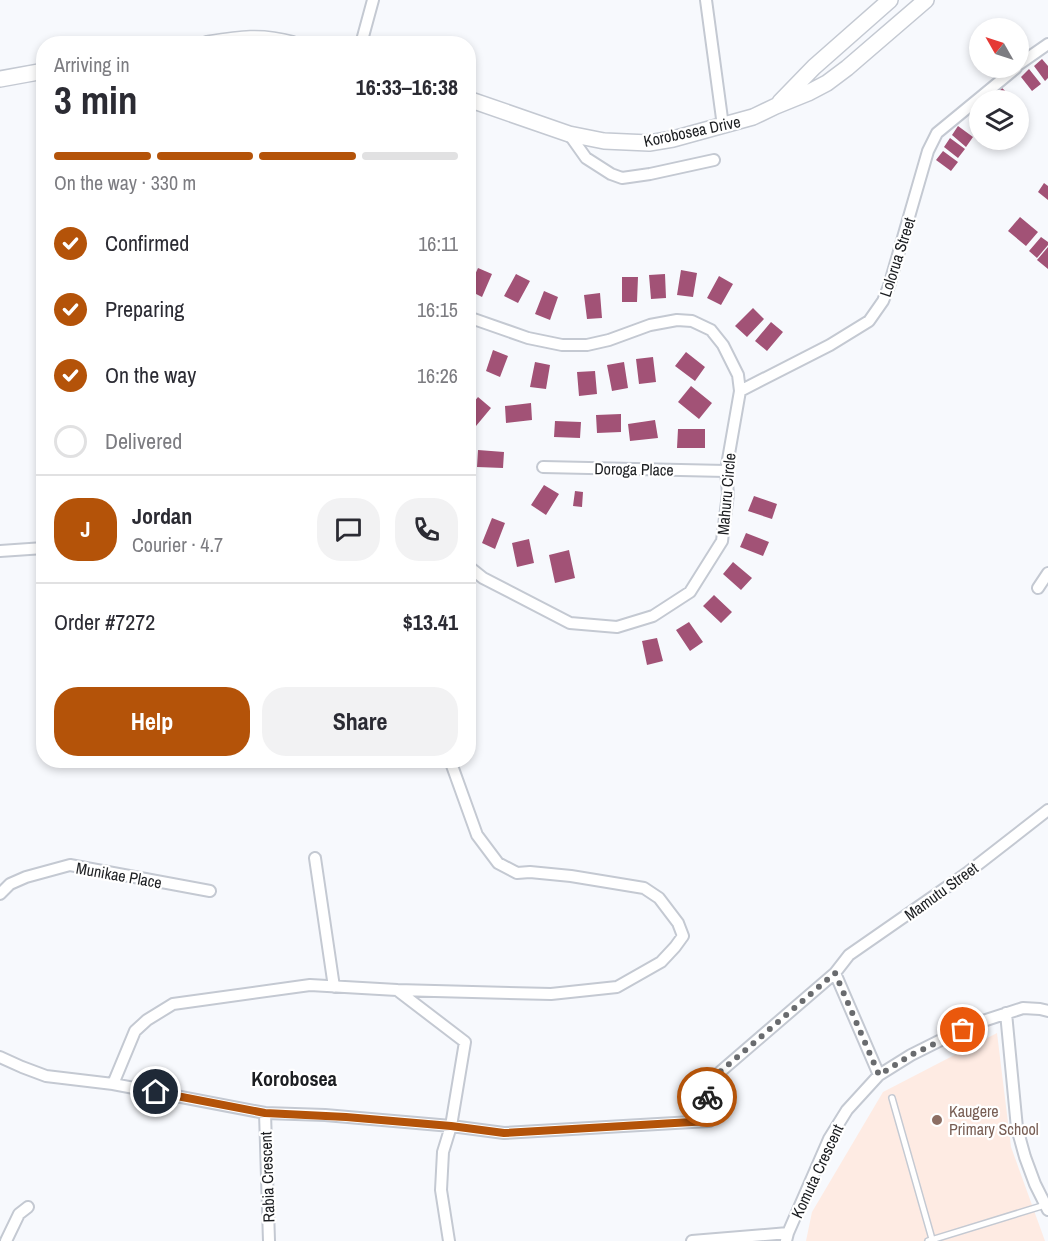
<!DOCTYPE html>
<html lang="en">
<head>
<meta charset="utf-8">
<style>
	body { margin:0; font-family:"Archivo Narrow",sans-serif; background:#f2f2f3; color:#2b2b33; height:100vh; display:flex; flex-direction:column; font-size:22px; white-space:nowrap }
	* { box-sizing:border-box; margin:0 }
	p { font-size:20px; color:#7c7c81 }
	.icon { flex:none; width:33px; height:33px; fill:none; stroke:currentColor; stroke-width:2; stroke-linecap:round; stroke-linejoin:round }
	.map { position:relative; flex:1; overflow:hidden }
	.sheet { position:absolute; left:36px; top:36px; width:440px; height:732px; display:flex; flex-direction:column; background:#fff; border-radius:24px; box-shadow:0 3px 9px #0003 }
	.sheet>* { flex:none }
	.needle { width:39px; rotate:309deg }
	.tools { position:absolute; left:969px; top:18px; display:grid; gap:12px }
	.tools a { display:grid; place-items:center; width:60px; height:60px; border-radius:50%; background:#fff; box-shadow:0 3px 9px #0003; font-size:30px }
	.pin { position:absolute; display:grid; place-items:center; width:51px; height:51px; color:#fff; margin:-26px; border:3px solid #fff; border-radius:50%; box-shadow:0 2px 6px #0007 }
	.courier { position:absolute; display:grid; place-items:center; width:60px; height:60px; margin:-30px; border:4px solid #b45309; border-radius:50%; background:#fff; color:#222; box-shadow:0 2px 8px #0007 }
	.headline em { font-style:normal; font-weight:700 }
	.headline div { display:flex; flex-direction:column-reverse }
	.headline { display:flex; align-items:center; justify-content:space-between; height:102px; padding:0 18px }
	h1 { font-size:39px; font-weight:700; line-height:45px }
	.bar { display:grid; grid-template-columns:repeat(4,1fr); gap:9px 6px; align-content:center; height:72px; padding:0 18px }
	.bar i { height:8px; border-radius:4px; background:#e1e1e2 }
	.bar .current { background:#b45309 }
	.bar p { grid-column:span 4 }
	.line { display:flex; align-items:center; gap:15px; padding:0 18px; border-top:2px solid #e1e1e2 }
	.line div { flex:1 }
	.round { display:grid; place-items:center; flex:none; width:63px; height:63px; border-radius:24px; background:#f2f2f3 }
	ol { padding:0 18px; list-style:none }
	li { display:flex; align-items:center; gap:18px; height:66px }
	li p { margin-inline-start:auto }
	li .icon { padding:6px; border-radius:50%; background:#b45309; color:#fff; stroke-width:4 }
	li:last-child { color:#7c7c81 }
	li i { width:33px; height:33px; border:3px solid #e1e1e2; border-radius:50% }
	.action { display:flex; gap:12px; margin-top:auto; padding:12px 18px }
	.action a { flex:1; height:69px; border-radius:24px; background:#b45309; color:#fff; font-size:24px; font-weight:700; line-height:69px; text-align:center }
	.action a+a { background:#f2f2f3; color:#2b2b33 }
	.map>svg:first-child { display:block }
</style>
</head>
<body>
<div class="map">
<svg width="1048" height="1241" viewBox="0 0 1048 1241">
	<rect width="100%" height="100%" fill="#f7f9fd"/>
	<path fill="#feebe3" d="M997 1033 1011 1147 1045 1241H806L812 1212 883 1092Z"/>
	<path fill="#a25276" d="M1042 59 1048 66V78L1045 81 1034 66Z
		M1029 69 1041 84 1032 91 1021 77Z
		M1001 87 1015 100H998L993 96Z
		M958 126 973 137 966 147 952 135Z
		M950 138 965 149 958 158 944 147Z
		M943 151 958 162 951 171 936 160Z
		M1044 183 1048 186V200L1038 192Z
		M1020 217 1038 232 1026 246 1008 231Z
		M1041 237 1048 242V245L1037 258 1029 251Z
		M1048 247V269L1037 260Z
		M478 268 492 274 482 297 468 290Z
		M681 270 697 273 693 297 677 295Z
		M516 274 530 281 518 303 504 296Z
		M665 274 666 298 651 299 649 275Z
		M719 276 733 284 721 305 707 298Z
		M622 277H638L637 302H622Z
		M544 291 558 297 550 320 535 314Z
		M600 293 602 318 587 319 584 295Z
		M753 308 764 319 747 337 735 326Z
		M771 322 783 332 767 351 755 341Z
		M493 350 508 356 500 377 486 371Z
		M686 352 705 367 695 381 675 366Z
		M653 357 656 382 639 384 636 359Z
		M535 362 550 365 546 389 530 387Z
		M624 362 628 388 612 391 607 365Z
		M595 371 597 394 579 396 577 372Z
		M691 386 712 403 699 419 678 402Z
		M478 397 491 408 476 426 468 419V409Z
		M531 403 532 420 506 423 505 406Z
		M621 414V432L597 433 596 415Z
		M655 420 658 438 630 441 628 424Z
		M555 421 581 422 580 438 554 437Z
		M678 429H705V448H677Z
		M478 450 504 452 503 468 477 467Z
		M544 485 559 494 546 515 531 505Z
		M575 491 583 492 582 507 573 506Z
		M468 494 476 501 468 510Z
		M754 496 777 504 772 519 748 511Z
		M492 518 505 523 495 549 482 543Z
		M746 533 769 542 763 556 740 547Z
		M529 539 534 563 517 567 512 543Z
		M569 550 575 578 555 583 549 555Z
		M733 562 752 578 741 590 723 574Z
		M714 595 732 612 721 623 703 606Z
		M689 622 703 642 690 651 676 630Z
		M657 638 663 661 647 665 642 641Z"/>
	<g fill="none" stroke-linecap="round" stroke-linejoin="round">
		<defs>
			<path id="service" d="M892 1098 932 1239
				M928 1241 1045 1205"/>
			<path id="minor" d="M706 0 723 126
				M361 44 373 0
				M1018 65 1048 44
				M569 134 586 158 611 174 622 178 650 174 714 160
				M468 317 528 338 562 345H587L609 340 650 325 677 320 692 321 711 330 723 345 738 375 740 391 726 471 728 494 722 541 690 592 653 616 617 627 570 623 483 578 468 566
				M740 391 830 345 869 321 883 301 889 286 928 151 937 133 1016 68
				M543 467 726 471
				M0 551 44 548
				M1038 588 1048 573
				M315 858 334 987
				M0 894 10 884 26 877 70 865 210 891
				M835 973 849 955 967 873 1048 810
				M397 990 551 994 617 987 661 962 675 947 683 936 678 923 659 898 644 888 571 876 530 872 517 873 498 863 477 835 450 760
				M1006 1013 1017 1128 1025 1157 1035 1184 1048 1210
				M0 1057 22 1067 46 1076 113 1084 265 1113 325 1115 451 1126 504 1133 709 1121 706 1084 835 973 879 1075
				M113 1084 135 1031 147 1020 173 1004 310 985 397 990 465 1042 451 1126 443 1152 441 1190 449 1241
				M265 1113 269 1241
				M6 1241 19 1214 28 1207
				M692 1241 788 1233
				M786 1241 788 1233 829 1139 847 1110 879 1075 911 1055 945 1038 980 1022 1023 1008 1040 1009 1048 1011"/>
			<path id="secondary" d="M207 44C238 39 261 35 292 44
				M0 79 44 71
				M468 99 569 134 604 141 649 143 673 139 753 117 776 106 808 93 827 83 847 68 926 0
				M780 102 814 67 890 0"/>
		</defs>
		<use href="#service" stroke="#c4c9d2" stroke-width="8"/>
		<use href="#minor" stroke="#c4c9d2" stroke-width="14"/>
		<use href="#secondary" stroke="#c4c9d2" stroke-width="18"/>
		<use href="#service" stroke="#fff" stroke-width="5"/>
		<use href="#minor" stroke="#fff" stroke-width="10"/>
		<use href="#secondary" stroke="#fff" stroke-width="15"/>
	</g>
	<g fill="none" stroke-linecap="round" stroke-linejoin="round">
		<path stroke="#696b6e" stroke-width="6" stroke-dasharray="0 10.8" d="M707 1097 706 1084 835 973 879 1075 911 1055 963 1030"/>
		<path stroke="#b45309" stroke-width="8" d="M156 1092 265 1113 346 1117 451 1126 504 1133 709 1121 707 1097"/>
	</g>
	<circle fill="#8d6e63" stroke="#fff" stroke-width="2" cx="937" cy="1120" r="6"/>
	<g text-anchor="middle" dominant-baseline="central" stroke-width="4.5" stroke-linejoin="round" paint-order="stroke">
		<g font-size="16" fill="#1c1e21" stroke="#fff">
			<text transform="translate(692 131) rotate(-12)">Korobosea Drive</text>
			<text transform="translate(897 257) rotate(-72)">Lolorua Street</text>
			<text transform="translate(634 469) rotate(1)">Doroga Place</text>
			<text transform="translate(726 494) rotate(-85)">Mahuru Circle</text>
			<text transform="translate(119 875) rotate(10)">Munikae Place</text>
			<text transform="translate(941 891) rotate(-36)">Mamutu Street</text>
			<text transform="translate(817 1171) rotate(-65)">Komuta Crescent</text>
			<text transform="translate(267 1177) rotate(-92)">Rabia Crescent</text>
		</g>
		<g font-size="16" fill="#785e54" stroke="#fff" text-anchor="start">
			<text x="949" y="1111">Kaugere<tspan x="949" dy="18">Primary School</tspan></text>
		</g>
		<g font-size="20" font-weight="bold" fill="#1c1e21" stroke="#fff">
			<text x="294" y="1078">Korobosea</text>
		</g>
	</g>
</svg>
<div class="tools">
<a><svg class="needle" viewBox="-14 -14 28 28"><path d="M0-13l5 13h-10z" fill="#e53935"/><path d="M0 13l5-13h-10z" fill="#7c7c81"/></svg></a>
<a><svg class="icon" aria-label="layers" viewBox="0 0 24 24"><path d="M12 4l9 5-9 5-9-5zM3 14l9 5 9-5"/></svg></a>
</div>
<div class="pin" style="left:963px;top:1030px;background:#ea580c"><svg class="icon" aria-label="bag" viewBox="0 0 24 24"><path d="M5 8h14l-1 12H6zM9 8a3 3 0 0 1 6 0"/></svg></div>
<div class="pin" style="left:156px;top:1092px;background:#1f2937"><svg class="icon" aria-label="home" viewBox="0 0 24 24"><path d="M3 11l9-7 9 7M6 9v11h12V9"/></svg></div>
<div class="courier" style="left:707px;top:1097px"><svg class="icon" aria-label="bike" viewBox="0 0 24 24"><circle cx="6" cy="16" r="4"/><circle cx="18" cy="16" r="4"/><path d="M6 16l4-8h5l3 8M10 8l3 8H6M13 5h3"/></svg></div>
<section class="sheet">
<div class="headline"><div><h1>3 min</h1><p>Arriving in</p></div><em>16:33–16:38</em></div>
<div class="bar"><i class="current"></i><i class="current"></i><i class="current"></i><i></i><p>On the way · 330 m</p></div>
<ol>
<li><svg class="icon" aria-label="check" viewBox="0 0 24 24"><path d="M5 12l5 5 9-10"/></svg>Confirmed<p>16:11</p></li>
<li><svg class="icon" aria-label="check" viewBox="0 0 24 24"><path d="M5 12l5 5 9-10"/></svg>Preparing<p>16:15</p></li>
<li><svg class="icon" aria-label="check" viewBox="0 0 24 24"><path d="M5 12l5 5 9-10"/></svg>On the way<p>16:26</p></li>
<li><i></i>Delivered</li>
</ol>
<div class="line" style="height:108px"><b class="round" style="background:#b45309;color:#fff">J</b><div><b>Jordan</b><p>Courier · 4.7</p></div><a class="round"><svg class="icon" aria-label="chat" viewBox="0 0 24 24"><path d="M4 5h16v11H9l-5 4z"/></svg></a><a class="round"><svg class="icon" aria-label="phone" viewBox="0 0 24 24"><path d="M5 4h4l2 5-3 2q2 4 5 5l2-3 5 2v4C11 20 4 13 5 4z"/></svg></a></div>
<div class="line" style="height:78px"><div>Order #7272</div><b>$13.41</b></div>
<div class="action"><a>Help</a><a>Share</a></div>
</section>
</div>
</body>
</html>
